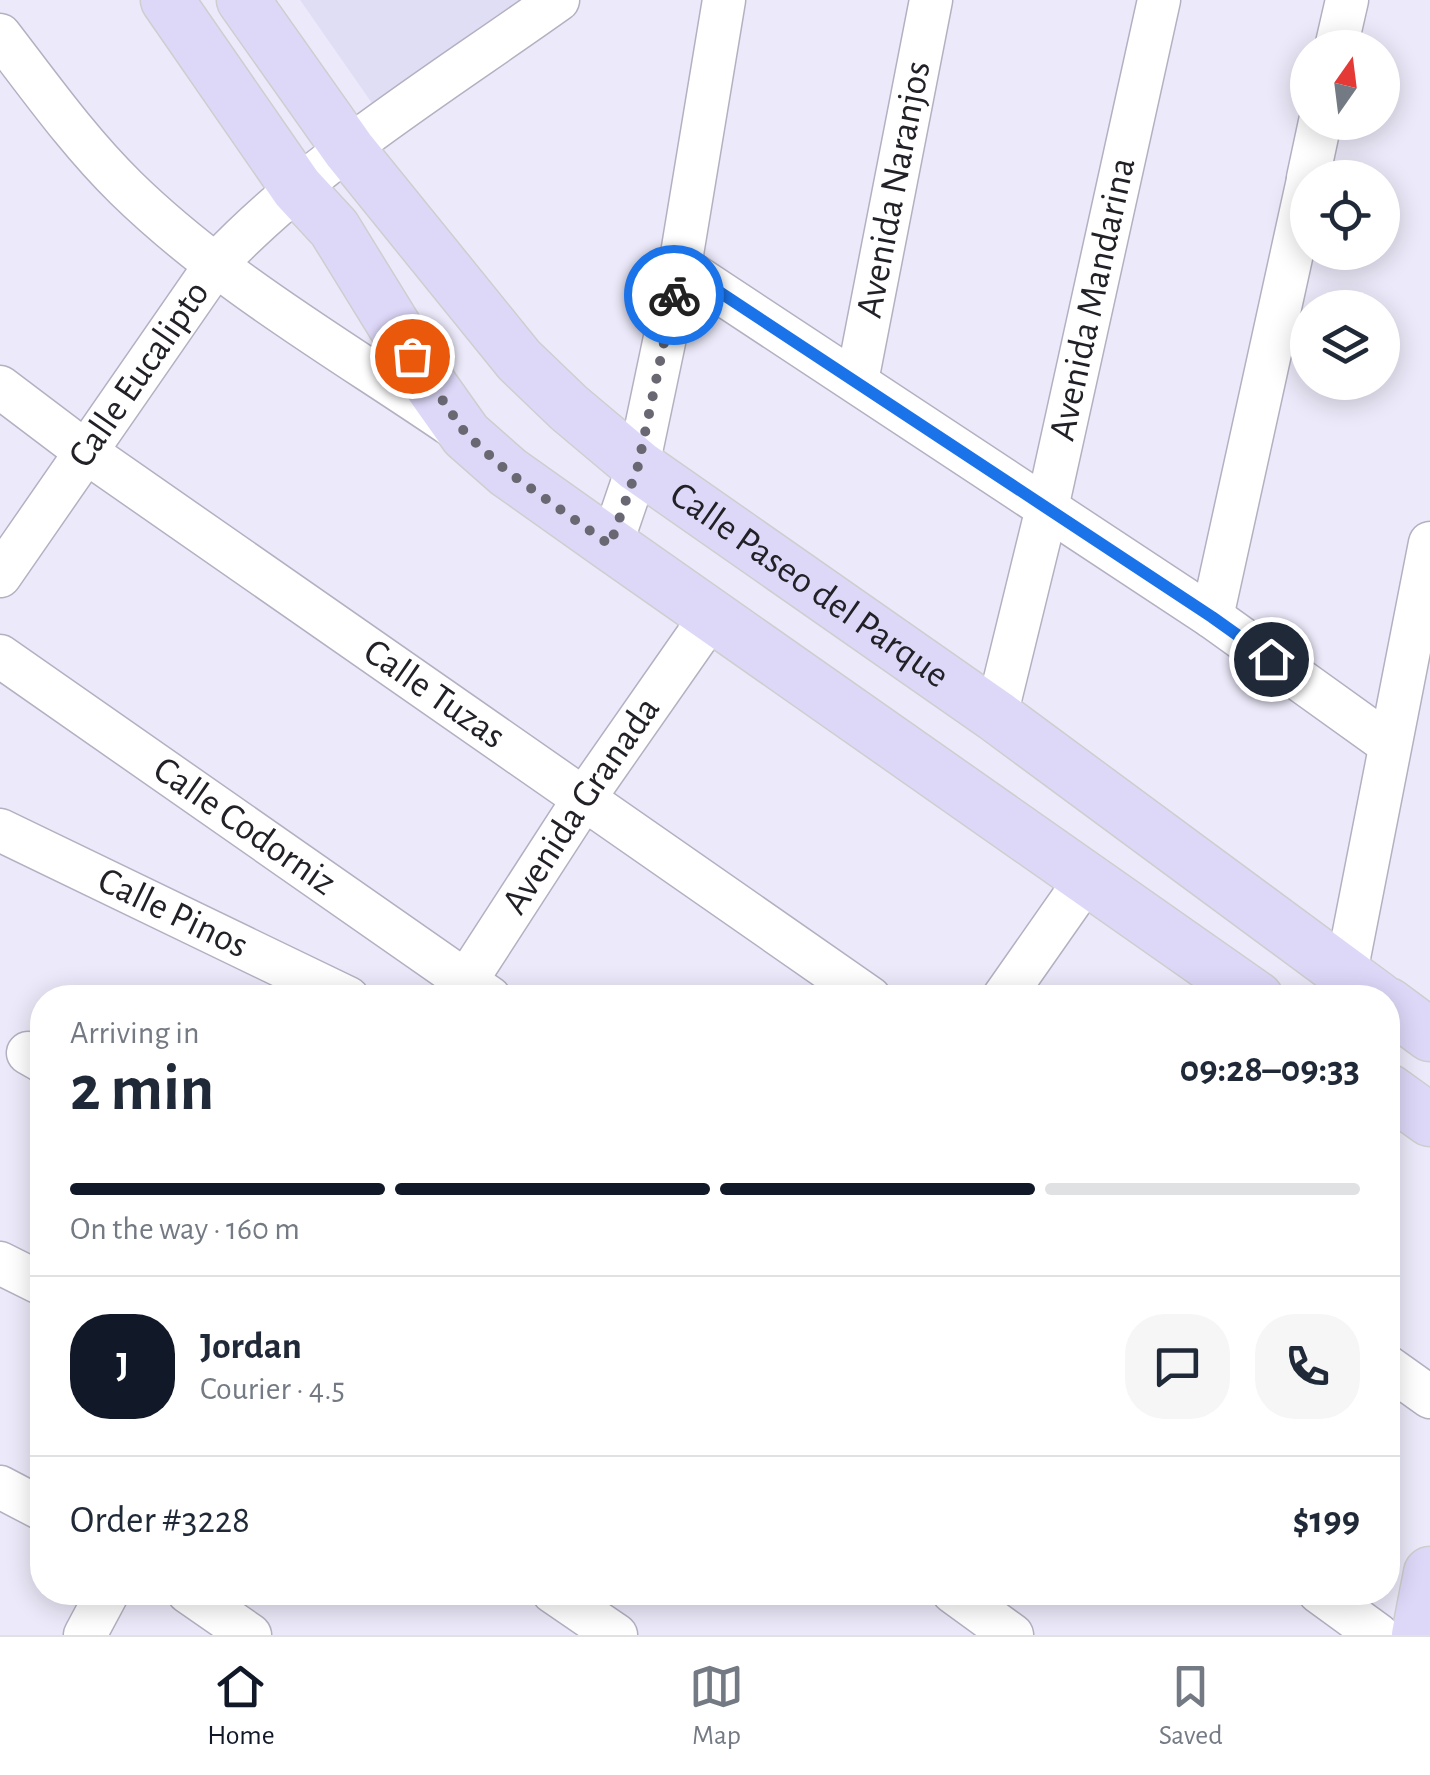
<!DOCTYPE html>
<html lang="en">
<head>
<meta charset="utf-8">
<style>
	body { margin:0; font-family:"Alegreya Sans",sans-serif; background:#f6f6f7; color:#1f2937; height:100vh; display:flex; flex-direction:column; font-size:38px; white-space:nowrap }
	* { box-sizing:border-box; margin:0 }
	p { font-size:32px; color:#747a83 }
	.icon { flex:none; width:55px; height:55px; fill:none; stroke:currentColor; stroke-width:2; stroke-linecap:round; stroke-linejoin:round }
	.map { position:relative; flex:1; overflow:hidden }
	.details { position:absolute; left:30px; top:985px; width:1370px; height:620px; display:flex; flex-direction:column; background:#fff; border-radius:40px; box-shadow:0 5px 25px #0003 }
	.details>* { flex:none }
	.needle { width:65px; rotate:14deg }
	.tools { position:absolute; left:1290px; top:30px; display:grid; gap:20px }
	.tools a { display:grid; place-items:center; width:110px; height:110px; border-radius:50%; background:#fff; box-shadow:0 5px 25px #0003; font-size:50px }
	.pin { position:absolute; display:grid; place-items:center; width:85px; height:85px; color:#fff; margin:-42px; border:5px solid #fff; border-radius:50%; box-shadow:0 2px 10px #0007 }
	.courier { position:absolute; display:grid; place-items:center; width:100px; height:100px; margin:-50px; border:8px solid #1a73e8; border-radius:50%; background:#fff; color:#222; box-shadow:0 2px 12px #0007 }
	.head em { font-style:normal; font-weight:600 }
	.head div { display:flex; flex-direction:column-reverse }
	.head { display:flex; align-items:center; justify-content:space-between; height:170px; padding:0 40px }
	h1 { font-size:65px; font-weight:600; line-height:75px }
	.bar { display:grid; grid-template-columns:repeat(4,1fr); gap:15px 10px; align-content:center; height:120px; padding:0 40px }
	.bar i { height:12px; border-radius:8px; background:#e0e1e3 }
	.bar .active { background:#111827 }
	.bar p { grid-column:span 4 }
	.line { display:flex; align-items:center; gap:25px; padding:0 40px; border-top:2px solid #e0e1e3 }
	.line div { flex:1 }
	.round { display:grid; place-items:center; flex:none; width:105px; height:105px; border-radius:40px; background:#f6f6f7 }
	.menu { display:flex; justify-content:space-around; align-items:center; height:140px; border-top:2px solid #e0e1e3; background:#fff; font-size:28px; color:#747a83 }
	.menu a { display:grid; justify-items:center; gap:5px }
	.menu .active { color:#111827 }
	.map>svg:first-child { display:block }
</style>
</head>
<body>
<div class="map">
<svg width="1430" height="1635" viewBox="0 0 1430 1635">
	<rect width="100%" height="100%" fill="#eceafa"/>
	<path fill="#e0def5" d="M300 0H532L376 109Z"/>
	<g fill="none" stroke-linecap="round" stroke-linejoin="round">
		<defs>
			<g id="minor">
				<path d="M0 35C40 87 79 142 126 188 222 282 343 351 454 427"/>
				<path d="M1336 48 1347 0"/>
				<path d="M1308 178 1320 122"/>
				<path d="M680 266 1212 617 1389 744"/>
				<path id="s1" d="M857 381 931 0"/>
				<path id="s2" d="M0 387 86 452 870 998"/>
				<path d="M611 545 638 466 680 266 724 0"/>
				<path id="s3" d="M0 576 216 264C312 162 443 82 558 0"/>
				<path d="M1212 617 1308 180"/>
				<path id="s4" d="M0 656 490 998"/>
				<path id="s5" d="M996 716 1047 508 1159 0"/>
				<path id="s6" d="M0 830 348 998"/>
				<path id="s7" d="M455 998 585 797 712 615"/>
				<path d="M1003 998 1087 878"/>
				<path d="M1338 998 1346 973 1430 543"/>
				<path d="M28 1053 42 1061"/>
				<path d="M0 1263 42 1284"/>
				<path d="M1388 1367 1430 1397"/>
				<path d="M0 1487 42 1509"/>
				<path d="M188 1592 250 1635"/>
				<path d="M553 1592 616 1635"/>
				<path d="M953 1592 1012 1635"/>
				<path d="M1319 1592 1378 1635"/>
				<path d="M85 1635 108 1592"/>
			</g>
			<g id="major">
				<path d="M167 0 297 188 334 228 432 387 466 435 508 472 611 545 1257 998"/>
				<path id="s8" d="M243 0 349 150 519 360 569 408 638 466 996 716 1378 998"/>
				<path d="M1388 1004 1430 1035"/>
				<path d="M1388 1090 1430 1120"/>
				<path d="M1418 1635 1430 1573"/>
			</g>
		</defs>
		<use href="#minor" stroke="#b3b1c1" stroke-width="45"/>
		<use href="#major" stroke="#cececf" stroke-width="55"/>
		<use href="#minor" stroke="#fff" stroke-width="42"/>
		<use href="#major" stroke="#ddd8f8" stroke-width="52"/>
	</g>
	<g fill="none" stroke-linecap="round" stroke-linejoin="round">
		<path stroke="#696771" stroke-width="10" stroke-dasharray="0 18" d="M412 356 466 434 508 472 610 545 638 466 674 295"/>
		<path stroke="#1a73e8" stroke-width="12" d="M674 295 680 266 1212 617 1271 659"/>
	</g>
	<g text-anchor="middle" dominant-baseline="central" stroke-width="8" stroke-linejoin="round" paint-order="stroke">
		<g font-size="38" fill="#222127" stroke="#fff">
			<text stroke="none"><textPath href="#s1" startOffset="195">Avenida Naranjos</textPath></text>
			<text stroke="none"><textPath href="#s5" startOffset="428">Avenida Mandarina</textPath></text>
			<text stroke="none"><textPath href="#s3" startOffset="245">Calle Eucalipto</textPath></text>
			<text stroke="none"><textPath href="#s8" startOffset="822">Calle Paseo del Parque</textPath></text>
			<text stroke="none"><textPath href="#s2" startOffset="532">Calle Tuzas</textPath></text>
			<text stroke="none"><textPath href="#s7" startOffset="230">Avenida Granada</textPath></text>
			<text stroke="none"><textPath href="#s4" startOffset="298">Calle Codorniz</textPath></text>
			<text stroke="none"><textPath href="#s6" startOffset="192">Calle Pinos</textPath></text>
		</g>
	</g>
</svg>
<div class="tools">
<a><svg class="needle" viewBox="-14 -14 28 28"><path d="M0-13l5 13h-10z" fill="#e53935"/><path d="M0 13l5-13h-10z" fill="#747a83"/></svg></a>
<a><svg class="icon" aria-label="locate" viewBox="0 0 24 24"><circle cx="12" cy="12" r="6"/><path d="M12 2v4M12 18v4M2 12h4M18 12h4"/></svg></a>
<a><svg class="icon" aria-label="layers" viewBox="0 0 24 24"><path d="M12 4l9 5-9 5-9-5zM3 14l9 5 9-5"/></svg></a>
</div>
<div class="pin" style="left:412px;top:356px;background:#ea580c"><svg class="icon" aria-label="bag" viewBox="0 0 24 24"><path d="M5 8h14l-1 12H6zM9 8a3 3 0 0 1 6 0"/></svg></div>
<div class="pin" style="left:1271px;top:659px;background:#1f2937"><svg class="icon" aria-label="home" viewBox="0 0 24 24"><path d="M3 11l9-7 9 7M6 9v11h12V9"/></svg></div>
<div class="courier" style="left:674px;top:295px"><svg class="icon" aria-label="bike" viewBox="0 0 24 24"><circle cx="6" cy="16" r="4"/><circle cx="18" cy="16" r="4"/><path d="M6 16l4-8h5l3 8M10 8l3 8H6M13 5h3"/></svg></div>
<section class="details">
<div class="head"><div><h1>2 min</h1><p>Arriving in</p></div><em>09:28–09:33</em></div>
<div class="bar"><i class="active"></i><i class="active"></i><i class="active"></i><i></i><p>On the way · 160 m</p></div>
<div class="line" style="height:180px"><b class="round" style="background:#111827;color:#fff">J</b><div><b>Jordan</b><p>Courier · 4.5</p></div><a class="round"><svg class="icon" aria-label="chat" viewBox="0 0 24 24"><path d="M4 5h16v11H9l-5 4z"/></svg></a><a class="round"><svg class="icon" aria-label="phone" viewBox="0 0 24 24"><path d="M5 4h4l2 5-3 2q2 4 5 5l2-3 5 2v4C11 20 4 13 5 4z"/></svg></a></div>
<div class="line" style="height:130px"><div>Order #3228</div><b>$199</b></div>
</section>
</div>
<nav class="menu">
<a class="active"><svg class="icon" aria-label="home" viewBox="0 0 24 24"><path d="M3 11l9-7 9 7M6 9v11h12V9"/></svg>Home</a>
<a><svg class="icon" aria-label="map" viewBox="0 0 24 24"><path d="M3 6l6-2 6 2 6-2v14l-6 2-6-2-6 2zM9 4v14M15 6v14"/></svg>Map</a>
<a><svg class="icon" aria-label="saved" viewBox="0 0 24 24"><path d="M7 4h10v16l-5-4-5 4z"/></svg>Saved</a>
</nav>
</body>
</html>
